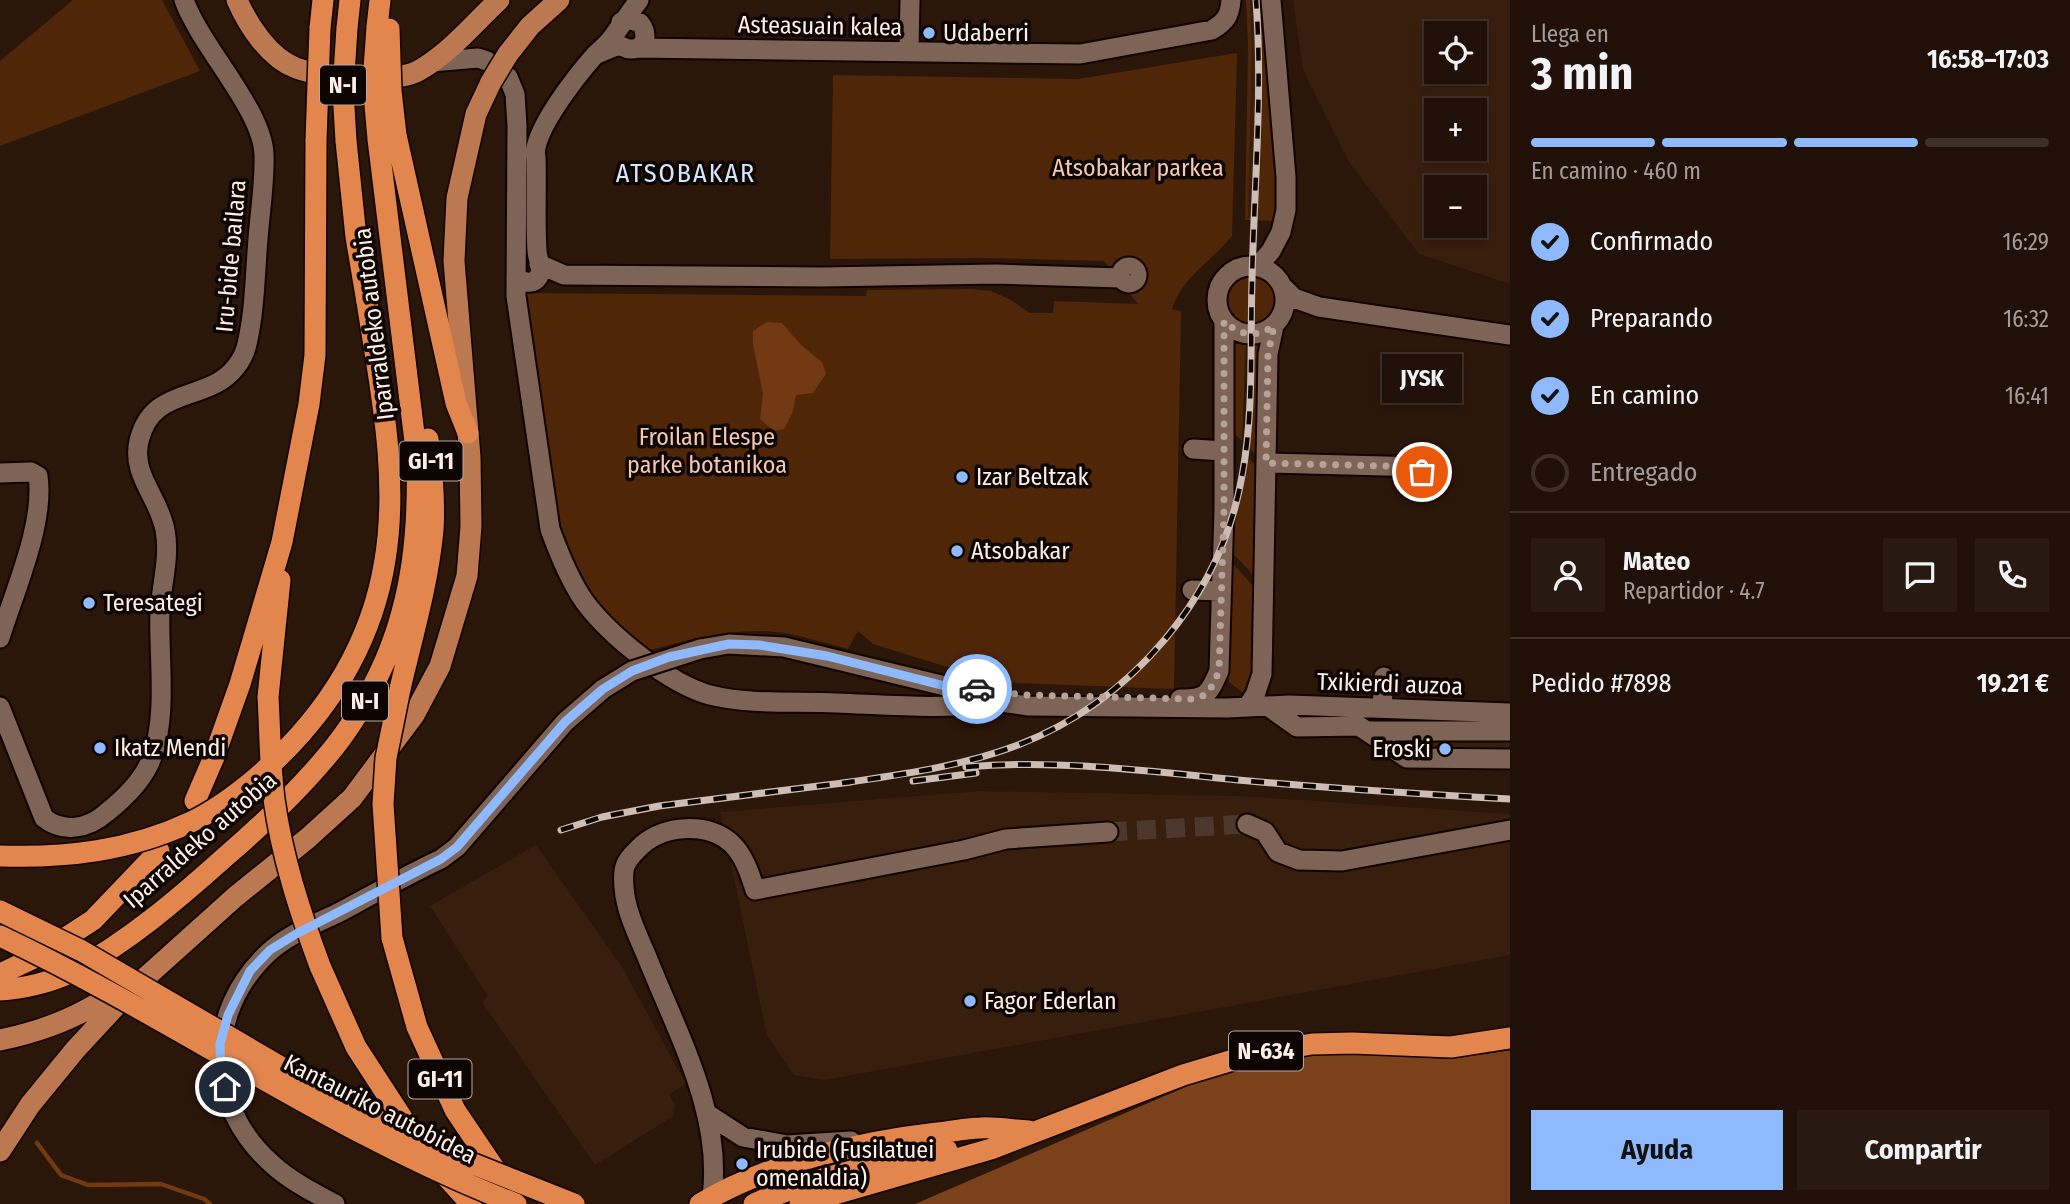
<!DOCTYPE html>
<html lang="es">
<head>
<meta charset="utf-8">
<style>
	body { margin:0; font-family:"Fira Sans Condensed",sans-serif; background:#281912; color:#f1f3f6; height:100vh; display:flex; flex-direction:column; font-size:26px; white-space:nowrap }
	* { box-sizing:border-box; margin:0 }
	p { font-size:23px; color:#a29d9c }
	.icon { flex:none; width:38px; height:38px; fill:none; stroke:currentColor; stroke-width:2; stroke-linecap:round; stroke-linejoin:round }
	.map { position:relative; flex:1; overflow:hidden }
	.side { display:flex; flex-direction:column; background:#201008; width:560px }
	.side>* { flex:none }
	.tools { position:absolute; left:1424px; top:21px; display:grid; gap:14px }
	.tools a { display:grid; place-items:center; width:63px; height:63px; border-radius:0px; background:#201008; box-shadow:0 4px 10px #0003,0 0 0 2px #3d3029; font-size:35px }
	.pin { position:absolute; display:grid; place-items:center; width:60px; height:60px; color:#fff; margin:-30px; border:4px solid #fff; border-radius:50%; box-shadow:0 2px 7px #0007 }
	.courier { position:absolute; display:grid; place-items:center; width:70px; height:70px; margin:-35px; border:5px solid #8eb9fc; border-radius:50%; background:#fff; color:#222; box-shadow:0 2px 9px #0007 }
	.bubble { position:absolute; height:49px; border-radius:0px; background:#201008; box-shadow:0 4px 10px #0003,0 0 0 2px #3d3029; font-size:23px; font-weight:700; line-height:49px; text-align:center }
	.headline em { font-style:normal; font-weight:700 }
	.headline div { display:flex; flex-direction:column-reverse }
	.headline { display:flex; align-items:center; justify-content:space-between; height:119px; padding:0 21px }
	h1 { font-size:46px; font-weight:700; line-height:52px }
	.bar { display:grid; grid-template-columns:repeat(4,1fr); gap:10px 7px; align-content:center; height:84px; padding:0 21px }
	.bar i { height:9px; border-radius:5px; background:#3d3029 }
	.bar .selected { background:#8eb9fc }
	.bar p { grid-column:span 4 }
	.line { display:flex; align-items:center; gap:18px; padding:0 21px; border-top:2px solid #3d3029 }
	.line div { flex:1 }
	.round { display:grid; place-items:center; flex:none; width:74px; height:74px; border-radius:0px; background:#281912 }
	ol { padding:0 21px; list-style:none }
	li { display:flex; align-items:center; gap:21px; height:77px }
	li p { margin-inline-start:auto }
	li .icon { padding:7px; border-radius:50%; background:#8eb9fc; color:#111; stroke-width:4 }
	li:last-child { color:#a29d9c }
	li i { width:38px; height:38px; border:4px solid #3d3029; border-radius:50% }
	.cta { display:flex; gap:14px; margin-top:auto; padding:14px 21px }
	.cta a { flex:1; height:80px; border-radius:0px; background:#8eb9fc; color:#111; font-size:28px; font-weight:700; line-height:80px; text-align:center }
	.cta a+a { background:#281912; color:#f1f3f6 }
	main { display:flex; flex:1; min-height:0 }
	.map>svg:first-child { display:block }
</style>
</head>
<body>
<main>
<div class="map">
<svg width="1510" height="1204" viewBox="0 0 1510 1204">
	<rect width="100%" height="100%" fill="#2b160a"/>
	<path fill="#381e0d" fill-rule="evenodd" d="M1250 0H1261L1262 28V119L1258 219H1248L1252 46Z
		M1293 0H1510V284L1419 254 1349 162 1303 70ZM1475 33V72H1437V33ZM1475 110V149H1437V110ZM1475 187V226H1437V187Z
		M1359 718 1510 721V764H1502L1499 769 1402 766 1360 734Z
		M980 791 1241 796 1510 814V955L825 1080 794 1075 767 1036 720 812Z
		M536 845 622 967 686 1084 669 1094 675 1105 672 1117 595 1165 482 1002 488 996 430 906Z"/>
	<path fill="#502609" d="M73 0H162L200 71 0 146V61Z
		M1246 0H1250L1252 46 1248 218H1258L1262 119 1261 0H1263L1276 144 1277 221 1245 220 1248 45Z
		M1237 53 1232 236C1212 261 1183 276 1172 309L1181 311 1174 689 1016 683 970 674 873 644 858 631 848 649C829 644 809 638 790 634 741 625 694 638 647 651 606 614 561 573 559 514L526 293 866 296 867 290 972 289 991 291 1011 300 1030 313H1053L1054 301 1138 304 1104 261 986 258 830 259 833 75 1078 79Z
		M1226 299a25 25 0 1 1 50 0a25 25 0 1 1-50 0Z
		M1233 340 1246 343 1242 441 1232 431Z
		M1263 341 1258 458 1250 449 1254 344Z
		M1249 459 1258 467 1256 578 1228 548 1229 537 1236 517Z
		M1229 559 1255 588 1254 679 1244 693 1230 683 1227 675Z"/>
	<path fill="#7a411b" d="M1510 1050V1204H915L1213 1075 1283 1056 1335 1053 1452 1059Z"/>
	<path fill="#723913" d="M767 322 782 323 801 345 822 362 826 374 813 393 796 395 792 414 784 429 774 431 760 419 763 394 753 344V331Z"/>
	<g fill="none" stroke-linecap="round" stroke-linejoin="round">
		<path stroke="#723913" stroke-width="4.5" d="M37 1143 61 1175 88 1185 161 1184 204 1199 210 1204"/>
		<path stroke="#4b372b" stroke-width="19" stroke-dasharray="19 10" stroke-linecap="butt" d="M1108 832 1247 824"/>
		<defs>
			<path id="minor" d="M638 48 1080 54 1212 30C1225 22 1230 16 1231 0
				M909 51 910 0
				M597 54C603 52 613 46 620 46 624 46 627 50 631 49 647 49 648 32 640 23L629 19 621 22
				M431 62 478 58 487 61 508 77 515 94 517 126 516 296 550 529C559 554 569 579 584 601 609 635 669 684 710 695 749 705 797 701 837 703 890 705 943 710 996 702
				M539 264 564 275 822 277 996 274 1121 278
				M1217 300a34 34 0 1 1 68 0a34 34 0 1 1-68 0Z
				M1258 266 1271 251 1281 232 1286 210V177L1271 0
				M1121 275a8 8 0 1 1 16 0a8 8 0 1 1-16 0Z
				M516 278C524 282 533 286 539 276 543 269 537 258 537 250 535 219 537 188 536 157 530 134 579 73 595 55 601 49 609 43 614 35 622 24 630 12 639 0
				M1284 288 1294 298 1319 307 1510 335
				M1193 449 1224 451
				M1266 463 1422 467V472
				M0 473 31 472 38 476C45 524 14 592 0 638
				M1192 590 1221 591
				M700 649 729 644 784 647 945 686 985 700 1029 706 1228 708 1289 705 1510 713
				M1180 699C1206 700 1209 694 1219 671L1224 510V321
				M0 707 44 818C63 833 88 829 106 813 125 798 144 780 152 757 168 714 158 654 160 609 162 583 170 556 165 530 159 497 131 475 139 441 152 385 207 403 235 368 241 361 245 353 247 344 255 310 255 274 258 239 260 211 265 182 264 154 262 109 201 47 184 0
				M1247 707 1255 695 1262 674 1268 354 1274 326
				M1269 707 1297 727 1359 726 1407 758 1510 759
				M1382 708 1384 677
				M1369 731H1510
				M1247 824 1265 832 1278 852 1299 860 1342 861 1510 830
				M706 1113 743 1137 787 1145 851 1141
				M712 1197C723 1114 677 1033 647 957 635 929 621 902 624 871 625 860 635 852 642 845 665 825 707 822 731 843 744 855 750 874 755 890L964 850 1006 839 1108 832
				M335 1204C314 1193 289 1180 272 1164 206 1106 204 1013 268 953 288 934 318 923 342 911 375 893 407 875 441 859L457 847 565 722 603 689"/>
			<path id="major" d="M237 0C248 25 269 58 296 68 321 77 350 79 376 78 389 77 405 78 418 71 449 54 473 24 499 0
				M508 54 530 26 559 0
				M0 1040C44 1031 86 1015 121 987
				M0 1151 30 1105 75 1050 126 995 235 897 308 838 352 798 414 715 440 666 467 576 471 526 470 457 454 261 457 198 476 114 491 82"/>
			<path id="highway" d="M377 27 380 0
				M320 28 323 0
				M347 28 350 0
				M396 135 456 403 468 433
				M346 141 356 237 367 302
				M400 689C412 637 428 584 433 530 435 500 432 469 428 439
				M268 697 280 580
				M195 801 214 757 240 684 282 542 309 404 315 355 316 140
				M392 938 417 1027 455 1110 502 1180
				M320 966 356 1047 419 1144
				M0 974 36 957 93 920 159 851
				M0 990C23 989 51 982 72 972 128 942 177 900 225 857 261 826 296 793 327 756 351 728 370 695 385 661 413 596 419 528 417 458L378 139
				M442 1172 471 1204
				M700 1204C768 1163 859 1142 937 1133 951 1132 966 1128 980 1128 996 1127 1013 1130 1029 1131
				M754 1204C815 1177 881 1163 947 1150
				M800 1204 991 1149 1183 1075 1253 1054 1312 1044 1352 1043 1451 1047 1510 1038"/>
		</defs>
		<use href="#minor" stroke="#120300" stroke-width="23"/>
		<use href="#major" stroke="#120300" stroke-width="24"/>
		<use href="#highway" stroke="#120300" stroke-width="24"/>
		<use href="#minor" stroke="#7e6456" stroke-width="19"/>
		<use href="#major" stroke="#bb7851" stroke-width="21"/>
		<use href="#highway" stroke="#e3864d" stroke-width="21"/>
		<defs>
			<path id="rail" d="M966 767C1057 759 1147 771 1238 780 1328 788 1419 794 1510 799
				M913 781 976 773
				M842 783C900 775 963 766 1018 745 1132 701 1221 597 1242 476 1254 413 1250 345 1252 281 1254 187 1263 93 1256 0
				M561 830 602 817 659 806 851 782"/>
		</defs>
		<use href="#rail" stroke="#cebdb4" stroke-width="7"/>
		<use href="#rail" stroke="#0d0502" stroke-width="4.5" stroke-dasharray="13" stroke-linecap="butt"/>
		<defs>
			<path id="minor-bridge" d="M603 689 632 671 700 649"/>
			<path id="major-bridge" d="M491 82 508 54"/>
			<path id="highway-bridge" d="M377 27 373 82 378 139
				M389 29 391 91 396 135
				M316 140 320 28
				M346 141 343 90 347 28
				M268 697C270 731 270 765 274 799 282 857 300 912 320 966
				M0 856C67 858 129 851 191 822 214 811 237 794 256 778 323 720 371 648 385 560 399 475 380 386 367 302
				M0 911 82 951 353 1109 451 1155 574 1204
				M0 936C176 1019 334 1134 516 1204
				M392 938 383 804 386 758 400 689"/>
		</defs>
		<use href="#minor-bridge" stroke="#120300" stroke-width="23" stroke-linecap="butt"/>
		<use href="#major-bridge" stroke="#120300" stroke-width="24" stroke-linecap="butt"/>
		<use href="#highway-bridge" stroke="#120300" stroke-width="24" stroke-linecap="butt"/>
		<use href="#minor-bridge" stroke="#7e6456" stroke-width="19"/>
		<use href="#major-bridge" stroke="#bb7851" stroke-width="21"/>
		<use href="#highway-bridge" stroke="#e3864d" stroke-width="21"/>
	</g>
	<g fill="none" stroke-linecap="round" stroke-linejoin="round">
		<path stroke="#b5a39a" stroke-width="7" stroke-dasharray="0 12.6" d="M977 689 1024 695 1191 699C1209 698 1212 686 1219 671L1224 510V321C1240 336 1255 338 1274 326L1268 354 1266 463 1422 467V472"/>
		<path stroke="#8eb9fc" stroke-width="9" d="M225 1087 221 1073 220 1044 228 1015 250 971 270 950 296 934 441 859 457 847 565 722 603 689 632 671 669 657 729 644 759 645 827 656 945 686 977 689"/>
	</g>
	<g fill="#8eb9fc" stroke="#0d0502" stroke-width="2.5">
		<circle cx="929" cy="33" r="7"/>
		<circle cx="962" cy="477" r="7"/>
		<circle cx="957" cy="551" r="7"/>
		<circle cx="89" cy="603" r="7"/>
		<circle cx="100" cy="748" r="7"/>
		<circle cx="1445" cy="749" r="7"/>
		<circle cx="970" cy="1001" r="7"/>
		<circle cx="742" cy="1164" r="7"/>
	</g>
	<g text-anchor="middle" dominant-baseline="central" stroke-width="7" stroke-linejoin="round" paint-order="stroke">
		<g fill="#0d0502" stroke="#b6a9a2" stroke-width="2">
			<rect x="320" y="65.5" width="46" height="39" rx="5"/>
			<rect x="399.5" y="441.5" width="63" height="39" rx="5"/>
			<rect x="342" y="681.5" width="46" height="39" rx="5"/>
			<rect x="1229" y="1031.5" width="74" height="39" rx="5"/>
			<rect x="408.5" y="1059.5" width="63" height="39" rx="5"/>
		</g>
		<g font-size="23" font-weight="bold" fill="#ffefe7">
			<text x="343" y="85">N-I</text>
			<text x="431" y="461">GI-11</text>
			<text x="365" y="701">N-I</text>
			<text x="1266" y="1051">N-634</text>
			<text x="440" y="1079">GI-11</text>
		</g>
		<g font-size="24" fill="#ffefe7" stroke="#0d0502">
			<text transform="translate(820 26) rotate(1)">Asteasuain kalea</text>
			<text transform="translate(231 256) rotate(-85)">Iru-bide bailara</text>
			<text transform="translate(374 324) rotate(-97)">Iparraldeko autobia</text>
			<text transform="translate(1390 684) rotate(2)">Txikierdi auzoa</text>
			<text transform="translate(200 840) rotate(-41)">Iparraldeko autobia</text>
			<text transform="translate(380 1109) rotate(27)">Kantauriko autobidea</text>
		</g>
		<g font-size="24" fill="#ffefe7" stroke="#0d0502" text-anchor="start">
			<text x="943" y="33">Udaberri</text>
			<text x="976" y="477">Izar Beltzak</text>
			<text x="971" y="551">Atsobakar</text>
			<text x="103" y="603">Teresategi</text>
			<text x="114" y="748">Ikatz Mendi</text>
			<text x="1431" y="749" text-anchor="end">Eroski</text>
			<text x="984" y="1001">Fagor Ederlan</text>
			<text x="756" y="1150">Irubide (Fusilatuei<tspan x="756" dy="28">omenaldia)</tspan></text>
		</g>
		<g font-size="24" fill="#f4c9b1" stroke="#0d0502">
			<text x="1138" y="168">Atsobakar parkea</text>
			<text x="707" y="437">Froilan Elespe<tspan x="707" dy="28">parke botanikoa</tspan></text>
		</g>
		<g font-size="26" letter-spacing="2" fill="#d4e5ff" stroke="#0d0502">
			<text x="686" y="173">ATSOBAKAR</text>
		</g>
	</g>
</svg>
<div class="tools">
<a><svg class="icon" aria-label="locate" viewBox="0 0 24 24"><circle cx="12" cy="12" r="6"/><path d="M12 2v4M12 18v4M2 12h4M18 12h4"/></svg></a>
<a>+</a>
<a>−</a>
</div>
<div class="pin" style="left:1422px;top:472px;background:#ea580c"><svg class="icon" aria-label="bag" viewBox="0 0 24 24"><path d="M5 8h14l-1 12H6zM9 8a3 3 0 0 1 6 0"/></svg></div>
<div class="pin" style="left:225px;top:1087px;background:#1f2937"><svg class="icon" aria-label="home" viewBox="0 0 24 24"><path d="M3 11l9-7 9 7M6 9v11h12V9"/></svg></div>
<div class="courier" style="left:977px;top:689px"><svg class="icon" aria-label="car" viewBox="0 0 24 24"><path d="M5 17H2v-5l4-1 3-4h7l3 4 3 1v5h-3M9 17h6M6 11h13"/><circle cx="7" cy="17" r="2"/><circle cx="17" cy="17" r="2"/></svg></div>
<div class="bubble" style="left:1382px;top:354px;width:80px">JYSK</div>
</div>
<section class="side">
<div class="headline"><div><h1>3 min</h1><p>Llega en</p></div><em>16:58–17:03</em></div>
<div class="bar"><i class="selected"></i><i class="selected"></i><i class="selected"></i><i></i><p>En camino · 460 m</p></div>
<ol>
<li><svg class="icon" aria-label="check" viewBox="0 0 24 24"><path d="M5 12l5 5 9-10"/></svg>Confirmado<p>16:29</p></li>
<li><svg class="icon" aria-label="check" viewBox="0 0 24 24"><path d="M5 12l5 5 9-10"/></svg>Preparando<p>16:32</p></li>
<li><svg class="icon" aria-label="check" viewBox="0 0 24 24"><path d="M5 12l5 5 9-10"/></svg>En camino<p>16:41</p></li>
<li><i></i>Entregado</li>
</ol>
<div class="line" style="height:126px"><a class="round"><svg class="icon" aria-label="person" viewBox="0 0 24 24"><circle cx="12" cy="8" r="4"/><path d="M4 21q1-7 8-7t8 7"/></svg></a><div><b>Mateo</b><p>Repartidor · 4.7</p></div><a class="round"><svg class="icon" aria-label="chat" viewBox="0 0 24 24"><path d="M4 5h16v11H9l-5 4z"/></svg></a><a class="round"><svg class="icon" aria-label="phone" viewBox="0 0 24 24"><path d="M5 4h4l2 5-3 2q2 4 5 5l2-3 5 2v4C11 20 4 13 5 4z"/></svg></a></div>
<div class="line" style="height:91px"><div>Pedido #7898</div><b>19.21 €</b></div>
<div class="cta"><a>Ayuda</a><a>Compartir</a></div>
</section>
</main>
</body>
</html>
